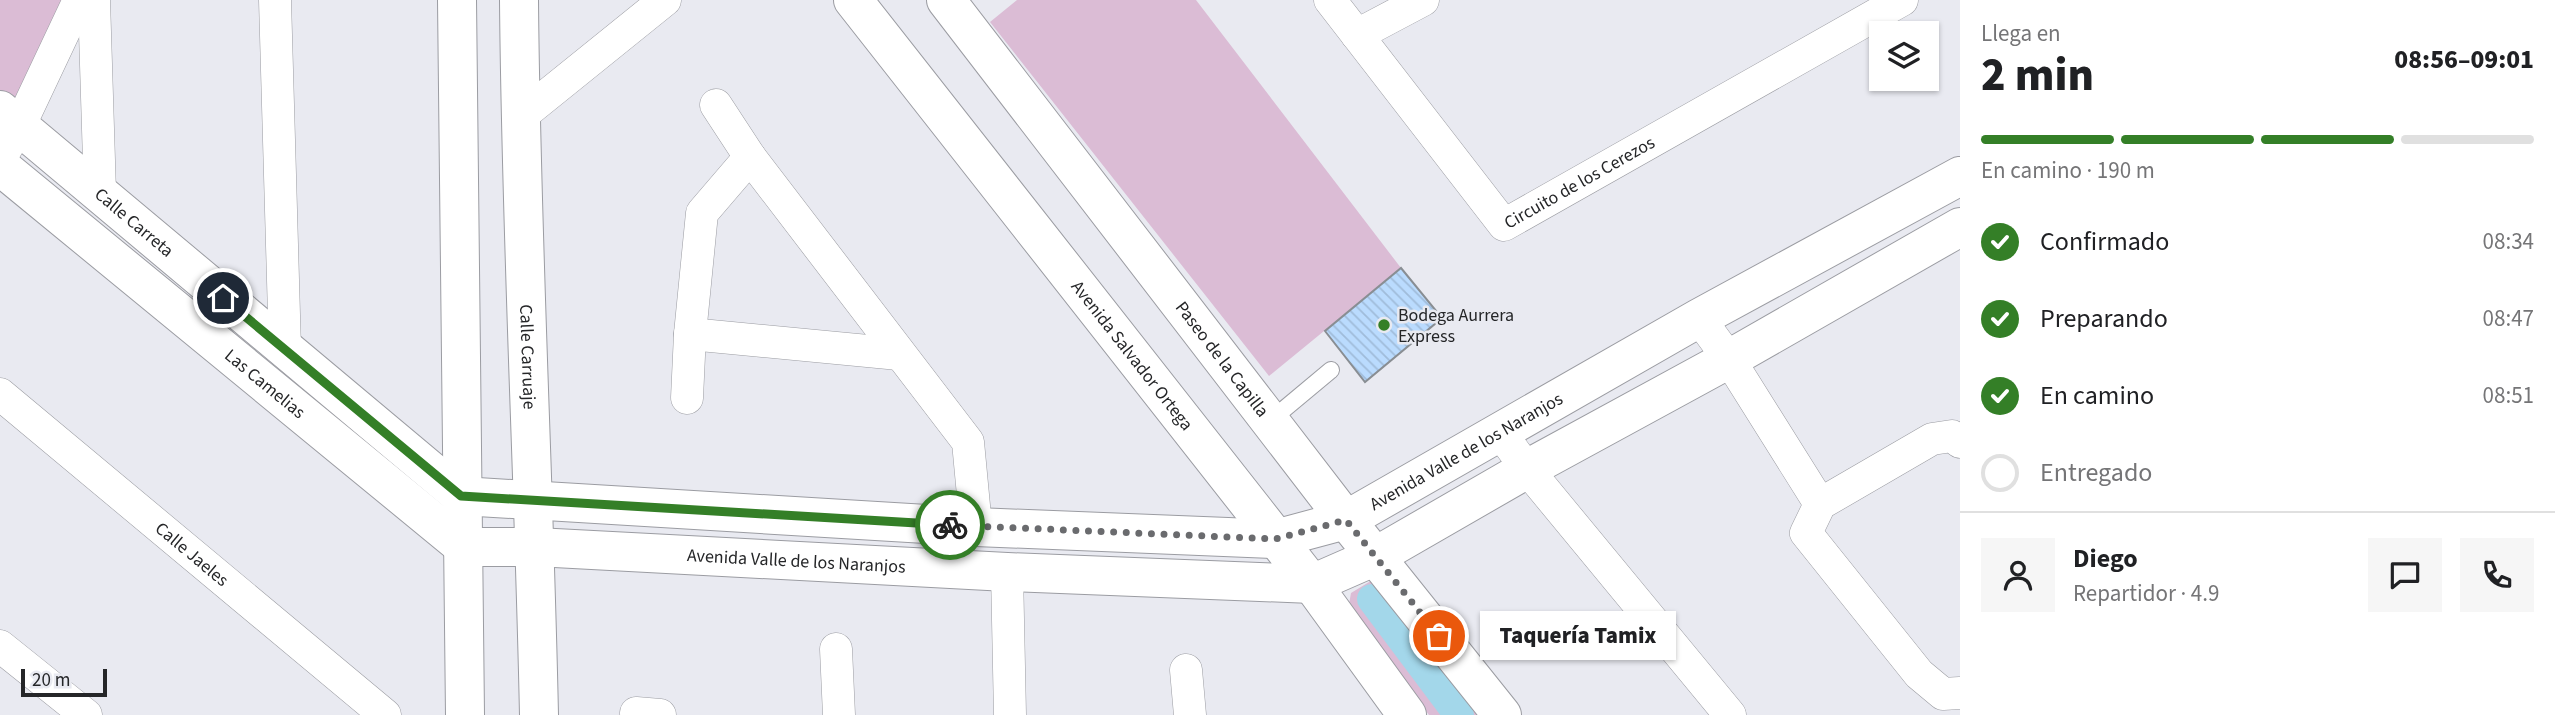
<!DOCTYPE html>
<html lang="es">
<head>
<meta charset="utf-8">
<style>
	body { margin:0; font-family:"Source Sans 3",sans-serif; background:#f6f6f6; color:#202124; height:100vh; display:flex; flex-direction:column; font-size:26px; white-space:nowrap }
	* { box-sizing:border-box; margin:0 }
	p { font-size:23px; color:#757577 }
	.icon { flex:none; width:38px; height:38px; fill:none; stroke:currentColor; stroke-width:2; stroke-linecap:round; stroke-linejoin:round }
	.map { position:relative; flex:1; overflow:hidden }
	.details { display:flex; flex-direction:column; background:#fff; width:595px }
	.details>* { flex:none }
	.tools { position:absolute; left:1869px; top:21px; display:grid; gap:14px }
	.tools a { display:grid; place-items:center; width:70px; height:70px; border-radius:0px; background:#fff; box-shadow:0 2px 5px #0004; font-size:35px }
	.scale { position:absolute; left:21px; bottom:18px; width:86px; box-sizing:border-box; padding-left:7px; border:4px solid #252628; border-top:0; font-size:19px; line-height:24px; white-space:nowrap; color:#252628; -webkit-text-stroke:5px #e9eaf1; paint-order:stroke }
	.pin { position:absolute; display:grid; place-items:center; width:60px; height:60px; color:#fff; margin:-30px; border:4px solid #fff; border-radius:50%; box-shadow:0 2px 7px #0007 }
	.courier { position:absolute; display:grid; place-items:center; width:70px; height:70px; margin:-35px; border:5px solid #347f27; border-radius:50%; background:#fff; color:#222; box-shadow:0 2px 9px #0007 }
	.bubble { position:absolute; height:49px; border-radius:0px; background:#fff; box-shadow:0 2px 5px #0004; font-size:23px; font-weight:800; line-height:49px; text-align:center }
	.summary em { font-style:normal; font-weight:800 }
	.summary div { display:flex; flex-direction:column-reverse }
	.summary { display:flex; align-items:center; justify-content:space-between; height:119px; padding:0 21px }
	h1 { font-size:46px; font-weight:800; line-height:52px }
	.bar { display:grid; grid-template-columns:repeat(4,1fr); gap:10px 7px; align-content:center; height:84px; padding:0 21px }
	.bar i { height:9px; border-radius:5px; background:#e0e0e0 }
	.bar .current { background:#347f27 }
	.bar p { grid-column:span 4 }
	.line { display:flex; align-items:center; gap:18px; padding:0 21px; border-top:2px solid #e0e0e0 }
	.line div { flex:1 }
	.round { display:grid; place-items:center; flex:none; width:74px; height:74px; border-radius:0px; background:#f6f6f6 }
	ol { padding:0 21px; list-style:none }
	li { display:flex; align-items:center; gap:21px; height:77px }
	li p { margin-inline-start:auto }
	li .icon { padding:7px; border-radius:50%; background:#347f27; color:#fff; stroke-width:4 }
	li:last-child { color:#757577 }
	li i { width:38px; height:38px; border:4px solid #e0e0e0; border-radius:50% }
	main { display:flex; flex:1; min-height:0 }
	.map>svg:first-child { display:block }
</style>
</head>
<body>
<main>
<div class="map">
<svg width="1960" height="715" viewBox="0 0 1960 715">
	<defs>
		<pattern id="building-back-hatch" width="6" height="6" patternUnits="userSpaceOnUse" patternTransform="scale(1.75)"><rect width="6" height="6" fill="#badbfe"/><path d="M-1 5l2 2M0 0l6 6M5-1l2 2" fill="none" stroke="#a0bcda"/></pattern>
	</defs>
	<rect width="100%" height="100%" fill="#e9eaf1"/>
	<path fill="#dbbcd5" d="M0 0H68L17 104 0 90Z
		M1017 0H1196L1401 268 1269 376 990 22Z
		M1374 579 1489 715H1429L1348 610 1351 593Z"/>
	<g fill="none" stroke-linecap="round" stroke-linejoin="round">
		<path stroke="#a3d7ea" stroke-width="30" d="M1372 599 1459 715"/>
	</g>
	<path fill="url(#building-back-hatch)" stroke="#898e93" stroke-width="2" d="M1401 268 1442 318 1365 382 1325 331Z"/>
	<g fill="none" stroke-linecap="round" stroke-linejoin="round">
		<defs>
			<path id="service" d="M1271 420 1331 370"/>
			<g id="minor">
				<path d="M94 0 100 193"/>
				<path d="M275 0 285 350"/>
				<path id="s1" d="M1330 0 1504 225 1902 0"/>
				<path d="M1357 35 1423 0"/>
				<path d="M716 105 750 157 968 442 976 527"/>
				<path d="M520 117 665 0"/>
				<path d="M750 157 702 213 690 334 899 354"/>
				<path d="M0 159 20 125 79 0"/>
				<path d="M1699 318 1729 359 1820 504"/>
				<path id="s2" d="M0 394 385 715"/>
				<path d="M687 398 690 334"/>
				<path d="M1500 432 1527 469 1730 715"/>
				<path d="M1960 442 1952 436 1932 439 1820 504 1806 533 1919 674 1943 694 1960 693"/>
				<path d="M1007 572 1010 715"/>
				<path d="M0 646 86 715"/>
				<path d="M836 649 839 715"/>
				<path d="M1186 670 1190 715"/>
				<path d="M636 713 660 715"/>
			</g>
			<g id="tertiary">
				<path d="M457 0 465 715"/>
				<path id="s3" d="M519 0C521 238 534 477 539 715"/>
				<path id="s4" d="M0 110 461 496"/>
				<path id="s5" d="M0 166 464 547H536L1007 572 1312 584 1376 556 1527 469 1729 359 1960 227"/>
				<path id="s6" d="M461 496 976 527 1275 539 1346 520 1699 318 1960 176"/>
			</g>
			<g id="secondary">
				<path id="s7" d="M853 0 1312 584 1407 715"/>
				<path id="s8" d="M946 0 1346 520 1502 715"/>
			</g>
		</defs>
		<use href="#service" stroke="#9b9ca2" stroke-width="18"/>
		<use href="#minor" stroke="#9b9ca2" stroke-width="33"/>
		<use href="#tertiary" stroke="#9b9ca2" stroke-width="40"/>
		<use href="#secondary" stroke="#9b9ca2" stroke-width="40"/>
		<use href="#service" stroke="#fff" stroke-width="16"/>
		<use href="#minor" stroke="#fff" stroke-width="32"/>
		<use href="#tertiary" stroke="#fff" stroke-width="38"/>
		<use href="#secondary" stroke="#fff" stroke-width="38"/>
	</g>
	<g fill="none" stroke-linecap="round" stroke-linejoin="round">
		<path stroke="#6a6b6e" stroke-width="7" stroke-dasharray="0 12.6" d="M950 525 1275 539 1346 520 1439 636"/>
		<path stroke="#347f27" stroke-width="9" d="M223 298 461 496 950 525"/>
	</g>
	<circle fill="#347f27" stroke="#e9eaf1" stroke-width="2.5" cx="1384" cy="325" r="7"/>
	<g text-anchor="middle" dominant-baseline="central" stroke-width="5" stroke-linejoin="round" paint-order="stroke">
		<g font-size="18" fill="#252628" stroke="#e9eaf1">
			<text stroke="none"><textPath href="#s1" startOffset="371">Circuito de los Cerezos</textPath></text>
			<text stroke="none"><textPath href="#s4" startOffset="175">Calle Carreta</textPath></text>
			<text stroke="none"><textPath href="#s7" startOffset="452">Avenida Salvador Ortega</textPath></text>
			<text stroke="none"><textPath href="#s3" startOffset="357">Calle Carruaje</textPath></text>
			<text stroke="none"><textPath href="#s8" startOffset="453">Paseo de la Capilla</textPath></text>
			<text stroke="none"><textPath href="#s5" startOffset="343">Las Camelias</textPath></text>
			<text stroke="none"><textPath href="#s6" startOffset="1027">Avenida Valle de los Naranjos</textPath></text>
			<text stroke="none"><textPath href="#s2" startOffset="250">Calle Jaeles</textPath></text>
			<text stroke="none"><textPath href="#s5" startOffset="933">Avenida Valle de los Naranjos</textPath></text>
		</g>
		<g font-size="18" fill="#252628" stroke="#e9eaf1" text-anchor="start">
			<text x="1398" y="315">Bodega Aurrera<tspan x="1398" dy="21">Express</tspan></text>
		</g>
	</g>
</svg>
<div class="tools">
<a><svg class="icon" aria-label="layers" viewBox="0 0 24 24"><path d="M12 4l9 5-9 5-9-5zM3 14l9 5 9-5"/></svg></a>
</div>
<div class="scale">20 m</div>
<div class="pin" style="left:1439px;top:636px;background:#ea580c"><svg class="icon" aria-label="bag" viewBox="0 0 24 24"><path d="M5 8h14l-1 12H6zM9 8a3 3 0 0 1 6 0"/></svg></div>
<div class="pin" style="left:223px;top:298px;background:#1f2937"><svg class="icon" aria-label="home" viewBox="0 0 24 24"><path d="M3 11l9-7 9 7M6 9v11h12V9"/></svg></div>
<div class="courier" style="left:950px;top:525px"><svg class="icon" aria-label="bike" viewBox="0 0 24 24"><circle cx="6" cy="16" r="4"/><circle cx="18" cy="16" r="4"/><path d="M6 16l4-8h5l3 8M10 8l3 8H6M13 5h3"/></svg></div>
<div class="bubble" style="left:1480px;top:611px;width:196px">Taquería Tamix</div>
</div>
<section class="details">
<div class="summary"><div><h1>2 min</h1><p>Llega en</p></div><em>08:56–09:01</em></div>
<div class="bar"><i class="current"></i><i class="current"></i><i class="current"></i><i></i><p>En camino · 190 m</p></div>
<ol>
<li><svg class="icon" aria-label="check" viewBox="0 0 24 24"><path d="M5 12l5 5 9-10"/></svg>Confirmado<p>08:34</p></li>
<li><svg class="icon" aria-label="check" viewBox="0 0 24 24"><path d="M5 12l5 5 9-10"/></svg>Preparando<p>08:47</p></li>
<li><svg class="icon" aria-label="check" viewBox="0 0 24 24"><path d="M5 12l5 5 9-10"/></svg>En camino<p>08:51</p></li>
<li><i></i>Entregado</li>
</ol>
<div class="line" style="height:126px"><a class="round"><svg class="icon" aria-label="person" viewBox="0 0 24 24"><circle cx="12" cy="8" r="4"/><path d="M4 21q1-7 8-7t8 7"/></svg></a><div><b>Diego</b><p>Repartidor · 4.9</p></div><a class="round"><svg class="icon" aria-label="chat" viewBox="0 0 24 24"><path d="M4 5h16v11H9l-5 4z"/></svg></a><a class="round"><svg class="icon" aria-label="phone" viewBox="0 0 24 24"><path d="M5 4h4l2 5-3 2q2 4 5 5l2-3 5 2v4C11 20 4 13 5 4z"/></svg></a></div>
</section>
</main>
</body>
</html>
